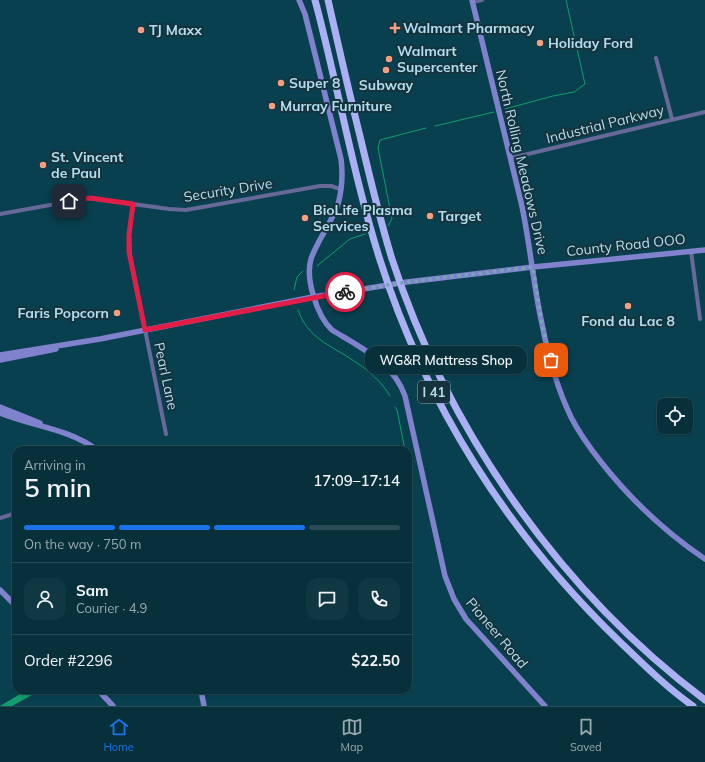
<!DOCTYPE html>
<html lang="en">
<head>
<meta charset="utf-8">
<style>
	body { margin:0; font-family:Mulish,sans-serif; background:#103842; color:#f1f3f6; height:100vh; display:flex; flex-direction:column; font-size:15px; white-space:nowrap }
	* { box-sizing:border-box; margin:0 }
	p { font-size:13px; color:#98a9af }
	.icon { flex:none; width:22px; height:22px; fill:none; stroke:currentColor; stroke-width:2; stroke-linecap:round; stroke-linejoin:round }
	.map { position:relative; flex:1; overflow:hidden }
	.side { position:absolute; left:12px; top:446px; width:400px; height:248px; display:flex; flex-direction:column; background:#07303b; border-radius:12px; box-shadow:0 1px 3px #0004,0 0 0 1px #284b55 }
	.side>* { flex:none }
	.controls { position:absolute; left:657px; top:398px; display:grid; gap:8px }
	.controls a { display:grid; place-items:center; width:36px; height:36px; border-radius:8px; background:#07303b; box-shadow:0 1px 3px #0004,0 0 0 1px #284b55; font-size:20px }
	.pin { position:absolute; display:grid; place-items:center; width:34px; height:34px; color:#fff; margin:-17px; border-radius:8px; box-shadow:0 2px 6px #0006 }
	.courier { position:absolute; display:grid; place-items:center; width:40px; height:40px; margin:-20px; border:3px solid #e11d48; border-radius:50%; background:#fff; color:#222; box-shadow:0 1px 5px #0007 }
	.bubble { position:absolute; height:28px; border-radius:12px; background:#07303b; box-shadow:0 1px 3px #0004,0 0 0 1px #284b55; font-size:13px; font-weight:600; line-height:28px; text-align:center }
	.headline em { font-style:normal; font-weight:600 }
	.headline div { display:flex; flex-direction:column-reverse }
	.headline { display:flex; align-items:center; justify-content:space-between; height:68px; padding:0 12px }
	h1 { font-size:26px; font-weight:600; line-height:30px }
	.bar { display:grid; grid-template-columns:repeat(4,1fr); gap:6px 4px; align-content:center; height:48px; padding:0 12px }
	.bar i { height:5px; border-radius:3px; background:#284b55 }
	.bar .selected { background:#1a73e8 }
	.bar p { grid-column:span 4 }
	.line { display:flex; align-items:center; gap:10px; padding:0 12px; border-top:1px solid #284b55 }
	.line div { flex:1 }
	.round { display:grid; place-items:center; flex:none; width:42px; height:42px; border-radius:12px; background:#103842 }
	.tabs { display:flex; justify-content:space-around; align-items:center; height:56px; border-top:1px solid #284b55; background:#07303b; font-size:11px; color:#98a9af }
	.tabs a { display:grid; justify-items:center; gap:2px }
	.tabs .selected { color:#1a73e8 }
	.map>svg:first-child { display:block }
</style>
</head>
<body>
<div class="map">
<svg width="705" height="706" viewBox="0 0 705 706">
	<rect width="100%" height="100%" fill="#09404f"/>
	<path fill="#139d6c" d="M27 690H41L12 706H0Z"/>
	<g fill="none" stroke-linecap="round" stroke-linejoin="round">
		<path stroke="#139d6c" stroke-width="1" d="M505 109 553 96 574 92 585 84 566 0
			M435 126 494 112
			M388 226 392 219 378 148 380 140 426 128
			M317 266 350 239 365 234
			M294 290 297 277 303 271
			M298 310C308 339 331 345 354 361 368 370 382 382 390 396
			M395 407 397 410 405 450"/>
		<path stroke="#676999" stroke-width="4" d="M472 2 482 0
			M656 58 672 119
			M511 158 705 112
			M133 204 129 235 130 255 166 434
			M0 214 89 198 169 209 186 210 320 186H331L340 189
			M691 251 700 319
			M0 518 16 513"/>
		<path stroke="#8182ce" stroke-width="5.5" d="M299 0 305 14 341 159C343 173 342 193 337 207 330 225 317 241 311 259 305 279 317 316 332 330 360 347 394 363 405 396L445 576 454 599 466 619 545 706
			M472 0 521 202C530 242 533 284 542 324 548 355 557 388 571 417 579 433 590 448 601 462 631 500 665 532 705 559
			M0 355 100 339 313 297 407 282 533 267 705 250
			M0 360 56 349
			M0 407 40 423
			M0 413C32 426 70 429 97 450
			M0 590 16 606
			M98 690 113 706
			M201 690 204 706"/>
		<path stroke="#abaff4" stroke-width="7" d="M315 0C338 86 353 175 380 260 426 405 509 535 619 641 642 663 666 687 693 706
			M328 0C338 44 348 88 359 132 369 174 379 217 392 259 448 431 560 591 705 700"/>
	</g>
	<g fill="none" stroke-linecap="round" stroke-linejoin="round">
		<path stroke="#77a6b5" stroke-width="4" stroke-dasharray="0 7.2" d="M345 292 407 282 533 267 542 324 551 360"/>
		<path stroke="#e11d48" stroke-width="5" d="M69 201 90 198 133 204 129 235V252L145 330 345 292"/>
	</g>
	<g fill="#f2a080" stroke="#16333d" stroke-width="1.5">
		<path d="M393 22h4v4h4v4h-4v4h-4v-4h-4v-4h4z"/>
		<circle cx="141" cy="30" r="4"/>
		<circle cx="540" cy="43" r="4"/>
		<circle cx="389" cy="59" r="4"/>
		<circle cx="386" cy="70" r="4"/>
		<circle cx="281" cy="83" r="4"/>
		<circle cx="272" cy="106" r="4"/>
		<circle cx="43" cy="165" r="4"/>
		<circle cx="430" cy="216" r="4"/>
		<circle cx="305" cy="218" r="4"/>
		<circle cx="628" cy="306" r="4"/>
		<circle cx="117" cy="313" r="4"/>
	</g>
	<g text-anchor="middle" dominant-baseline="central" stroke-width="4" stroke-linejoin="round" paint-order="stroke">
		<rect fill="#16333d" stroke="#83aab8" stroke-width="1" x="418" y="381" width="32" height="22" rx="3"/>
		<g font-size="13" font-weight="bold" fill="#b2ddec">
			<text x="434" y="392">I 41</text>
		</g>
		<g font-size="14" font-weight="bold" fill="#b2ddec" stroke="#16333d" text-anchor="start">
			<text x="403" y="28">Walmart Pharmacy</text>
			<text x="149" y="30">TJ Maxx</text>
			<text x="548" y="43">Holiday Ford</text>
			<text x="397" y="51">Walmart<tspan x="397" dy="16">Supercenter</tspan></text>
			<text x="289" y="83">Super 8</text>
			<text x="386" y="85" text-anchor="middle">Subway</text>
			<text x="280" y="106">Murray Furniture</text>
			<text x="51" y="157">St. Vincent<tspan x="51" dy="16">de Paul</tspan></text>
			<text x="313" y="210">BioLife Plasma<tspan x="313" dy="16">Services</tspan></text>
			<text x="438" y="216">Target</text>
			<text x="109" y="313" text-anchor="end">Faris Popcorn</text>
			<text x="628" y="321" text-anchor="middle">Fond du Lac 8</text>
		</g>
		<g font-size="14" fill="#b2ddec" stroke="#16333d">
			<text transform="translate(605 124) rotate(-14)">Industrial Parkway</text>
			<text transform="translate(522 162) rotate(77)">North Rolling Meadows Drive</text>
			<text transform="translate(228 190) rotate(-9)">Security Drive</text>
			<text transform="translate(626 245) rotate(-6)">County Road OOO</text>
			<text transform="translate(166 376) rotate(78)">Pearl Lane</text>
			<text transform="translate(497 633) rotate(50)">Pioneer Road</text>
		</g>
	</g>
</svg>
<div class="controls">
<a><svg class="icon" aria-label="locate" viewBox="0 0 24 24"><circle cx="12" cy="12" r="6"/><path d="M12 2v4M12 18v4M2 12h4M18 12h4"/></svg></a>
</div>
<div class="pin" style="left:551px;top:360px;background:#ea580c"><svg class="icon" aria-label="bag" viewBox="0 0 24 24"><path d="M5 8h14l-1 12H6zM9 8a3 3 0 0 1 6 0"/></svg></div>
<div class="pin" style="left:69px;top:201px;background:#1f2937"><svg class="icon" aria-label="home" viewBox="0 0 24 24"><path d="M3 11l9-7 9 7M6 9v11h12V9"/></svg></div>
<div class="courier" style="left:345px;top:292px"><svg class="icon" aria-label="bike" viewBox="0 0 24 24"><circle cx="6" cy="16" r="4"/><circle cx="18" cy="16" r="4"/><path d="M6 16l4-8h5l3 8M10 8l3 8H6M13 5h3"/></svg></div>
<div class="bubble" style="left:365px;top:346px;width:162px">WG&amp;R Mattress Shop</div>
<section class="side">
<div class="headline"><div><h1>5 min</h1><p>Arriving in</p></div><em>17:09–17:14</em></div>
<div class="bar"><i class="selected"></i><i class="selected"></i><i class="selected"></i><i></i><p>On the way · 750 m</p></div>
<div class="line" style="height:72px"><a class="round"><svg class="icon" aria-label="person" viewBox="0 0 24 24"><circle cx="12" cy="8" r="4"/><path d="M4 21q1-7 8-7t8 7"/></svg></a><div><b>Sam</b><p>Courier · 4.9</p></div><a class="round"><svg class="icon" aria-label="chat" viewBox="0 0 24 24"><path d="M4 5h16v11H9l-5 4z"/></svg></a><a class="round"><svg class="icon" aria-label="phone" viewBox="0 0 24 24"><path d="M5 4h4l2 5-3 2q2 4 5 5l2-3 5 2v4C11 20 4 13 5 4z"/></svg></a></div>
<div class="line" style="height:52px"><div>Order #2296</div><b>$22.50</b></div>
</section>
</div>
<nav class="tabs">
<a class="selected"><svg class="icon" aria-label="home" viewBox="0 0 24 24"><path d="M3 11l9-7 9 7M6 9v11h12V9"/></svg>Home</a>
<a><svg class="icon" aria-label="map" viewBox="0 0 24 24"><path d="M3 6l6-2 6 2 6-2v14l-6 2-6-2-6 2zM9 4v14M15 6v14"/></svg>Map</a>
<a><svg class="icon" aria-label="saved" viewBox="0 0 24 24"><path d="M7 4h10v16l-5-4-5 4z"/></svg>Saved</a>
</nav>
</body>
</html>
